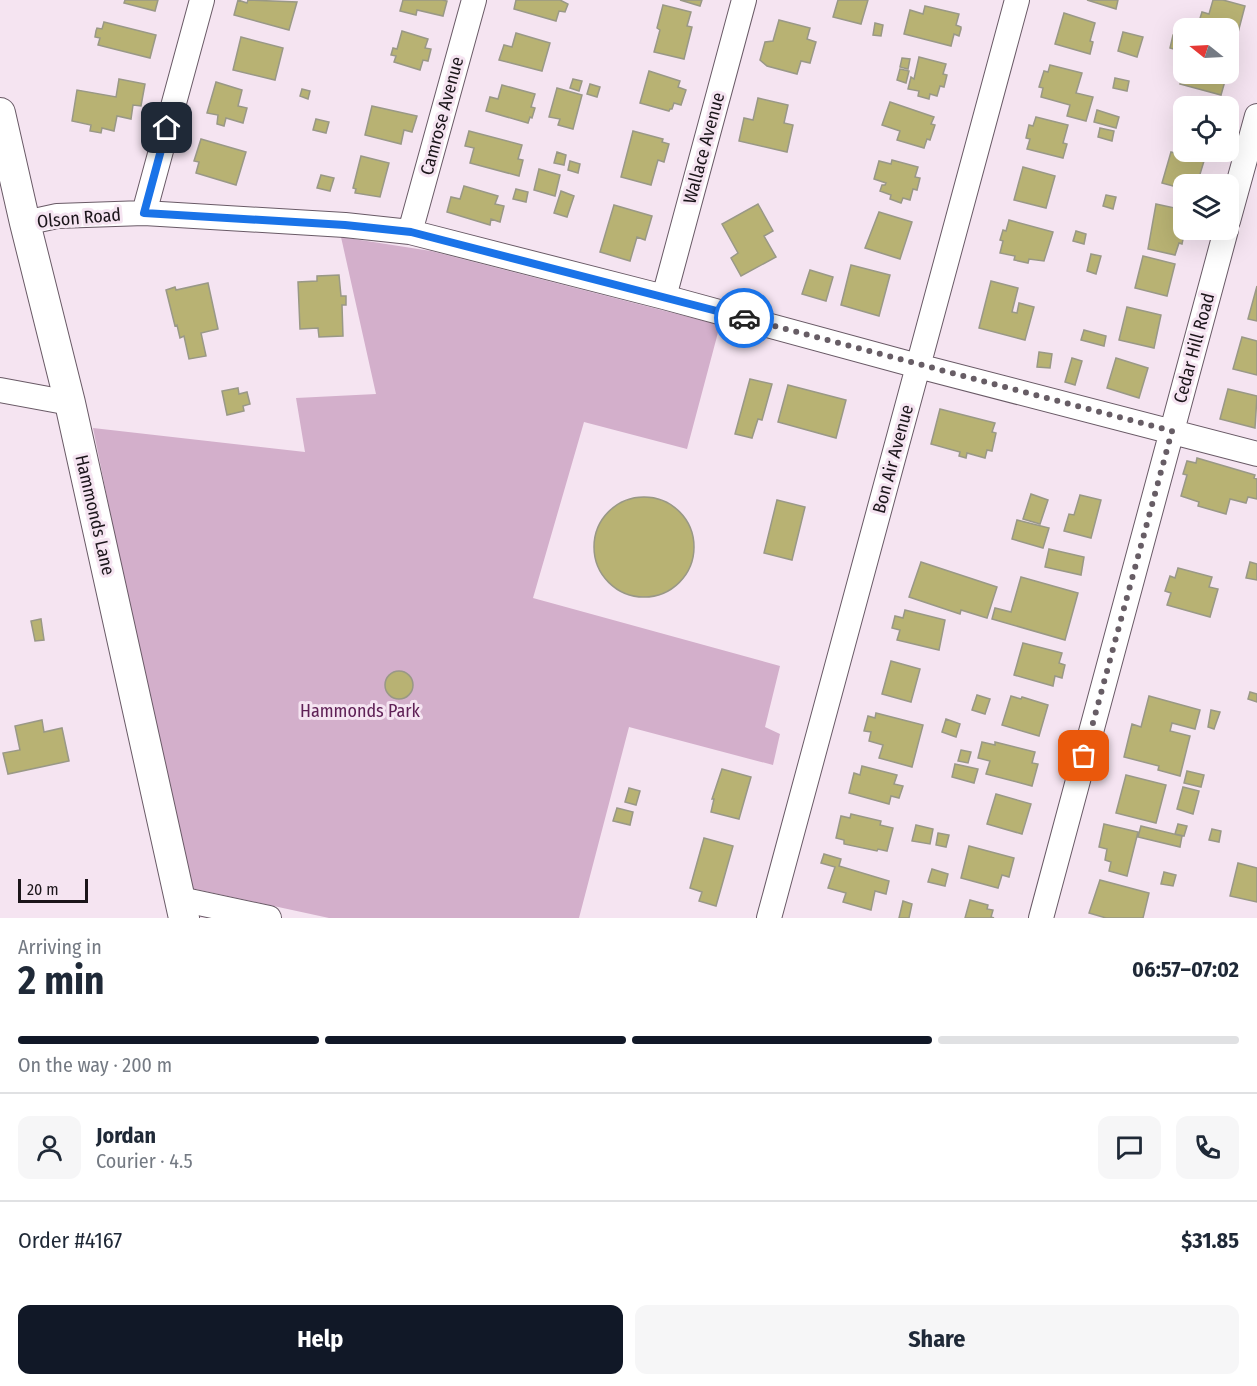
<!DOCTYPE html>
<html lang="en">
<head>
<meta charset="utf-8">
<style>
	body { margin:0; font-family:"Fira Sans Condensed",sans-serif; background:#f6f6f7; color:#1f2937; height:100vh; display:flex; flex-direction:column; font-size:22px; white-space:nowrap }
	* { box-sizing:border-box; margin:0 }
	p { font-size:20px; color:#747a83 }
	.icon { flex:none; width:33px; height:33px; fill:none; stroke:currentColor; stroke-width:2; stroke-linecap:round; stroke-linejoin:round }
	.map { position:relative; height:918px; overflow:hidden }
	.panel { display:flex; flex-direction:column; background:#fff; flex:1 }
	.panel>* { flex:none }
	.needle { width:39px; rotate:288deg }
	.tools { position:absolute; left:1173px; top:18px; display:grid; gap:12px }
	.tools a { display:grid; place-items:center; width:66px; height:66px; border-radius:12px; background:#fff; box-shadow:0 6px 24px #0002; font-size:30px }
	.scale { position:absolute; left:18px; bottom:15px; width:70px; box-sizing:border-box; padding-left:6px; border:3px solid #1b151a; border-top:0; font-size:16px; line-height:21px; white-space:nowrap; color:#1b151a; -webkit-text-stroke:4px #f5e4f1; paint-order:stroke }
	.pin { position:absolute; display:grid; place-items:center; width:51px; height:51px; color:#fff; margin:-26px; border-radius:12px; box-shadow:0 3px 9px #0006 }
	.courier { position:absolute; display:grid; place-items:center; width:60px; height:60px; margin:-30px; border:4px solid #1a73e8; border-radius:50%; background:#fff; color:#222; box-shadow:0 2px 8px #0007 }
	.overview em { font-style:normal; font-weight:700 }
	.overview div { display:flex; flex-direction:column-reverse }
	.overview { display:flex; align-items:center; justify-content:space-between; height:102px; padding:0 18px }
	h1 { font-size:39px; font-weight:700; line-height:45px }
	.bar { display:grid; grid-template-columns:repeat(4,1fr); gap:9px 6px; align-content:center; height:72px; padding:0 18px }
	.bar i { height:8px; border-radius:4px; background:#e0e1e3 }
	.bar .current { background:#111827 }
	.bar p { grid-column:span 4 }
	.line { display:flex; align-items:center; gap:15px; padding:0 18px; border-top:2px solid #e0e1e3 }
	.line div { flex:1 }
	.round { display:grid; place-items:center; flex:none; width:63px; height:63px; border-radius:12px; background:#f6f6f7 }
	.button { display:flex; gap:12px; margin-top:auto; padding:12px 18px }
	.button a { flex:1; height:69px; border-radius:12px; background:#111827; color:#fff; font-size:24px; font-weight:700; line-height:69px; text-align:center }
	.button a+a { background:#f6f6f7; color:#1f2937 }
	.map>svg:first-child { display:block }
</style>
</head>
<body>
<div class="map">
<svg width="1257" height="918" viewBox="0 0 1257 918">
	<rect width="100%" height="100%" fill="#f5e4f1"/>
	<path fill="#d3afcb" d="M341 237 431 251 720 325 687 449 584 422 533 598 780 666 765 727 780 734 773 765 629 727 579 918H329L186 887 93 428 305 452 296 398 376 394Z"/>
	<path fill="#b8b273" stroke="#999886" stroke-width="1.5" d="M125 0H158L155 11 124 3Z
		M238 0 247 3 248 0 297 2 289 30 234 15Z
		M403 0H442L447 1 443 16 417 10 416 15 400 11Z
		M516 0H560L568 4 565 12 559 11 556 21 514 9Z
		M680 0H702L700 6Z
		M838 0H868L861 24 833 17Z
		M1087 0H1118L1116 9Z
		M1213 0H1223L1245 6 1235 44 1228 43V28H1197L1202 12 1209 14Z
		M663 5 691 12 687 26 692 27 684 59 654 52 660 30 657 28Z
		M925 6 959 14 956 25 961 27V29L959 36 954 34 951 46 904 34 910 10 923 14Z
		M1064 13 1095 23 1090 41 1093 42 1090 54 1055 44Z
		M779 20 810 28 807 39 816 42 810 63 801 61 797 74 767 66 760 60 765 42 773 41Z
		M104 22 156 35 150 58 98 45 100 38 95 37 96 31 97 28 102 29Z
		M875 23 883 25 881 36 873 35Z
		M402 31 428 39 425 48 431 49 428 61 423 60 420 70 394 62 396 56 391 55 393 48 397 49Z
		M1123 32 1143 37 1137 57 1118 51Z
		M516 33 550 43 542 71 499 60 504 45 512 47Z
		M1173 35 1184 37V52L1170 48Z
		M241 37 283 48 275 80 233 70Z
		M919 57 946 64 943 74 947 75 944 87 940 86 937 96 930 94 929 99 918 96 919 91 908 89 911 77 914 79Z
		M902 58 910 59 908 69 900 67Z
		M1050 65 1082 73 1076 93 1093 97 1086 121 1067 116 1070 105 1041 97 1043 88 1039 87 1044 71 1048 72Z
		M900 69 909 71 906 83 897 80Z
		M649 71 680 81 678 87 686 90 681 105 674 103 672 109H670L669 111 640 103Z
		M1184 73 1227 74 1221 95 1180 84Z
		M1115 78 1129 81 1127 91 1113 88Z
		M119 79 145 84 141 106 133 105 131 119 117 116 114 131 102 128 101 133 90 131 91 125 72 121 77 90 116 97Z
		M573 79 582 81 579 91 570 88Z
		M216 82 242 90 238 106 247 108 243 123 226 118 224 126 217 124 218 115 207 113Z
		M590 84 600 87 597 97 587 94Z
		M502 85 535 94 531 107 535 108 532 118 530 117 528 123 486 111 490 97 498 99Z
		M557 88 582 95 573 129 558 125 560 119 549 117Z
		M302 89 310 91 308 99 300 96Z
		M758 98 788 105 784 123 793 125 787 152 739 141 744 118 753 120Z
		M1185 101 1208 106H1184Z
		M890 102 934 117 931 124 935 125 930 140 927 139 924 148 897 140 900 131 882 125Z
		M372 106 417 116 412 132 404 130 401 144 365 135Z
		M1184 107V142L1175 140Z
		M1097 110 1119 117 1116 128 1094 122Z
		M1036 117 1068 125 1063 143 1067 144 1063 158 1027 149 1030 139 1026 138 1029 125 1033 126Z
		M316 119 329 122 326 133 313 130Z
		M1100 128 1114 131 1112 141 1098 137Z
		M469 131 522 145 518 159 523 160 519 176 470 163 474 148 465 146Z
		M633 131 663 139 662 142 669 144 664 162 658 160 651 185 621 177Z
		M201 139 246 152 236 185 196 173 199 162 194 161Z
		M557 152 566 155 564 165 554 163Z
		M1171 152 1204 161 1197 184H1184V189L1162 183Z
		M361 156 389 163 380 197 355 193 356 189 353 188Z
		M892 160 918 167 915 177 920 178 917 190 913 189 910 200 903 198 901 203 890 199 891 195 880 191 882 185H885L886 183 874 179 879 161 891 164Z
		M570 161 580 164 578 173 568 170Z
		M1023 167 1055 176 1046 208 1014 200Z
		M539 169 560 175 555 196 534 190Z
		M321 175 334 178 330 191 317 188Z
		M464 186 498 196 495 204 504 206 500 222 491 219 490 225 447 212 451 197 460 199Z
		M516 189 528 192 526 202 513 199Z
		M561 191 574 196 567 217 554 213Z
		M1106 195 1116 197 1113 209 1103 206Z
		M758 204 773 231 764 236 776 257 741 276 731 258 738 253 722 224Z
		M1156 204 1184 210 1185 230 1182 244 1179 243 1175 255 1148 249Z
		M614 205 652 216 645 240 637 237 630 261 600 252Z
		M879 212 912 222 900 259 865 248Z
		M1009 220 1053 232 1044 261 1029 259 1028 263 1014 260 1015 256 1000 253 1003 241 1000 240 1003 230 1006 231Z
		M1076 231 1086 234 1084 244 1073 241Z
		M1091 254 1101 256 1096 274 1087 271Z
		M1143 256 1175 264 1167 296 1135 288Z
		M851 265 890 275 879 316 841 305Z
		M810 270 833 277 826 301 802 294Z
		M339 275 341 296H346V305H342L343 336 319 337 318 328 300 329 298 282 317 281V276Z
		M991 281 1018 288 1012 312 1017 313 1019 303 1034 307 1025 340 979 328Z
		M208 283 218 329 201 333 206 356 189 359 184 336 180 338 177 325 175 326 166 290 175 287 176 290Z
		M1257 286V321L1248 319Z
		M1127 307 1161 315 1154 348 1119 340Z
		M1084 330 1106 336 1104 346 1081 340Z
		M1242 337 1257 341V375L1233 369Z
		M1039 352 1052 354 1050 368 1037 367Z
		M1072 358 1082 361 1075 385 1065 382Z
		M1116 358 1148 368 1139 398 1107 388Z
		M750 379 772 384 762 420 758 419 752 438 735 434Z
		M788 385 846 400 836 438 778 422Z
		M238 388 239 394 247 392 250 404 243 406 244 411 227 415 222 391Z
		M1228 389 1257 396 1255 428 1220 419Z
		M940 409 995 423 992 432 996 433 992 451 987 450 985 458 967 453 966 458 959 456 960 452 931 444Z
		M1197 458 1255 475 1254 478 1257 479V499L1248 497 1246 503 1230 499 1226 514 1198 506 1199 502 1181 496 1187 475 1183 474 1187 461 1196 463Z
		M1031 494 1048 500 1040 524 1023 519Z
		M1080 495 1101 500 1091 538 1064 531 1069 514 1074 515Z
		M594 547a50 50 0 1 1 100 0a50 50 0 1 1-100 0Z
		M777 500 805 507 792 560 764 553Z
		M1017 520 1049 528 1043 548 1012 539Z
		M1049 549 1084 557 1081 575 1045 567Z
		M921 562 997 587 987 618 961 610 960 614 909 597Z
		M1250 562 1257 564V580L1246 578Z
		M1178 568 1212 577 1209 587 1218 589 1210 617 1167 605 1171 593 1165 591 1170 576 1175 578Z
		M1021 577 1078 593 1065 640 992 619 995 608 1011 612Z
		M905 610 945 620 939 650 897 640 900 630 892 628 895 616 903 618Z
		M41 619 44 640 35 641 31 621Z
		M1023 643 1062 653 1059 663 1065 665 1064 669 1062 678 1055 676 1053 686 1014 675Z
		M891 661 920 669 911 702 882 694Z
		M385 685a14 14 0 1 1 28 0a14 14 0 1 1-28 0Z
		M1250 692 1257 694V702L1248 699Z
		M977 695 990 699 985 714 972 710Z
		M1011 696 1021 699 1022 697 1048 705 1039 736 1002 725Z
		M1149 696 1200 710 1195 729 1172 723 1170 731 1190 736 1180 776 1158 770 1159 766 1124 757 1132 724 1141 727Z
		M1211 710 1220 712 1214 729 1208 727Z
		M876 713 923 725 912 767 879 758 883 745 869 741 871 732 864 731 868 716 875 718Z
		M946 719 960 724 956 737 942 732Z
		M42 720 44 732 62 728 69 761 8 774 3 753 20 750 15 726Z
		M982 742 995 745V742L1035 752 1032 763 1038 764 1032 786 986 774 990 761 978 758Z
		M961 750 971 752 968 763 958 761Z
		M955 764 978 769 974 783 952 777Z
		M862 766 897 775 894 784 903 786 899 798 891 796 889 804 849 793 854 773 860 775Z
		M722 769 751 777 739 819 711 812 714 799H712Z
		M1187 771 1204 775 1201 787 1184 783Z
		M1126 775 1166 785 1156 823 1116 813Z
		M1183 787 1199 791 1193 814 1177 809Z
		M629 788 640 791 636 805 625 802Z
		M996 794 1031 804 1022 834 987 824Z
		M617 808 633 812 630 825 613 821Z
		M851 814 881 821 880 825 893 828 887 851 878 849 877 851 844 844V840L836 838 841 816 850 818Z
		M1104 824 1138 832 1127 876 1109 871 1111 862 1105 860 1107 849 1099 847Z
		M1178 824 1187 826 1184 836 1175 834Z
		M916 825 933 829 930 844 912 841Z
		M1141 826 1182 836 1180 847 1138 837Z
		M1212 829 1221 831 1219 842 1209 840Z
		M938 833 949 835 946 847 936 845Z
		M704 838 733 846 716 906 699 901 702 892 690 888Z
		M969 846 1014 858 1009 877 1002 875 998 888 961 878Z
		M824 854 841 859 839 866 889 881 886 894 875 891 871 910 843 902 846 893 828 888 835 867 821 863Z
		M1238 863 1257 868V902L1230 896Z
		M932 869 948 874 945 886 928 882Z
		M1164 872 1176 875 1173 886 1161 884Z
		M1100 880 1149 893 1143 918H1106L1089 913Z
		M970 900 988 905 987 909 993 910 991 917 994 918H965Z
		M903 901 912 904 909 918H899Z"/>
	<g fill="none" stroke-linecap="round" stroke-linejoin="round">
		<defs>
			<path id="minor" d="M144 213 202 0
				M1228 221 1257 116
				M25 223 57 216 144 213 345 225 410 232 664 297 918 366 1257 454
				M410 232 474 0
				M664 297 744 0
				M0 390 70 403
				M180 899 269 918
				M769 918 1017 0
				M1041 918 1226 230"/>
			<path id="tertiary" d="M0 113 25 223 70 403 184 918"/>
		</defs>
		<use href="#minor" stroke="#695a66" stroke-width="26"/>
		<use href="#tertiary" stroke="#695a66" stroke-width="32"/>
		<use href="#minor" stroke="#fff" stroke-width="24"/>
		<use href="#tertiary" stroke="#fff" stroke-width="30"/>
	</g>
	<g fill="none" stroke-linecap="round" stroke-linejoin="round">
		<path stroke="#675d65" stroke-width="6" stroke-dasharray="0 10.8" d="M744 318 1172 431 1084 756"/>
		<path stroke="#1a73e8" stroke-width="8" d="M167 128 144 213 345 225 411 232 744 318"/>
	</g>
	<g text-anchor="middle" dominant-baseline="central" stroke-width="6" stroke-linejoin="round" paint-order="stroke">
		<g font-size="18" fill="#1b151a" stroke="#f5e4f1">
			<text transform="translate(442 116) rotate(-75)">Camrose Avenue</text>
			<text transform="translate(704 148) rotate(-75)">Wallace Avenue</text>
			<text transform="translate(79 218) rotate(-5)">Olson Road</text>
			<text transform="translate(1194 348) rotate(-75)">Cedar Hill Road</text>
			<text transform="translate(893 459) rotate(-75)">Bon Air Avenue</text>
			<text transform="translate(95 515) rotate(77)">Hammonds Lane</text>
		</g>
		<g font-size="18" fill="#5f2156" stroke="#f5e4f1">
			<text x="360" y="711">Hammonds Park</text>
		</g>
	</g>
</svg>
<div class="tools">
<a><svg class="needle" viewBox="-14 -14 28 28"><path d="M0-13l5 13h-10z" fill="#e53935"/><path d="M0 13l5-13h-10z" fill="#747a83"/></svg></a>
<a><svg class="icon" aria-label="locate" viewBox="0 0 24 24"><circle cx="12" cy="12" r="6"/><path d="M12 2v4M12 18v4M2 12h4M18 12h4"/></svg></a>
<a><svg class="icon" aria-label="layers" viewBox="0 0 24 24"><path d="M12 4l9 5-9 5-9-5zM3 14l9 5 9-5"/></svg></a>
</div>
<div class="scale">20 m</div>
<div class="pin" style="left:1084px;top:756px;background:#ea580c"><svg class="icon" aria-label="bag" viewBox="0 0 24 24"><path d="M5 8h14l-1 12H6zM9 8a3 3 0 0 1 6 0"/></svg></div>
<div class="pin" style="left:167px;top:128px;background:#1f2937"><svg class="icon" aria-label="home" viewBox="0 0 24 24"><path d="M3 11l9-7 9 7M6 9v11h12V9"/></svg></div>
<div class="courier" style="left:744px;top:318px"><svg class="icon" aria-label="car" viewBox="0 0 24 24"><path d="M5 17H2v-5l4-1 3-4h7l3 4 3 1v5h-3M9 17h6M6 11h13"/><circle cx="7" cy="17" r="2"/><circle cx="17" cy="17" r="2"/></svg></div>
</div>
<section class="panel">
<div class="overview"><div><h1>2 min</h1><p>Arriving in</p></div><em>06:57–07:02</em></div>
<div class="bar"><i class="current"></i><i class="current"></i><i class="current"></i><i></i><p>On the way · 200 m</p></div>
<div class="line" style="height:108px"><a class="round"><svg class="icon" aria-label="person" viewBox="0 0 24 24"><circle cx="12" cy="8" r="4"/><path d="M4 21q1-7 8-7t8 7"/></svg></a><div><b>Jordan</b><p>Courier · 4.5</p></div><a class="round"><svg class="icon" aria-label="chat" viewBox="0 0 24 24"><path d="M4 5h16v11H9l-5 4z"/></svg></a><a class="round"><svg class="icon" aria-label="phone" viewBox="0 0 24 24"><path d="M5 4h4l2 5-3 2q2 4 5 5l2-3 5 2v4C11 20 4 13 5 4z"/></svg></a></div>
<div class="line" style="height:78px"><div>Order #4167</div><b>$31.85</b></div>
<div class="button"><a>Help</a><a>Share</a></div>
</section>
</body>
</html>
